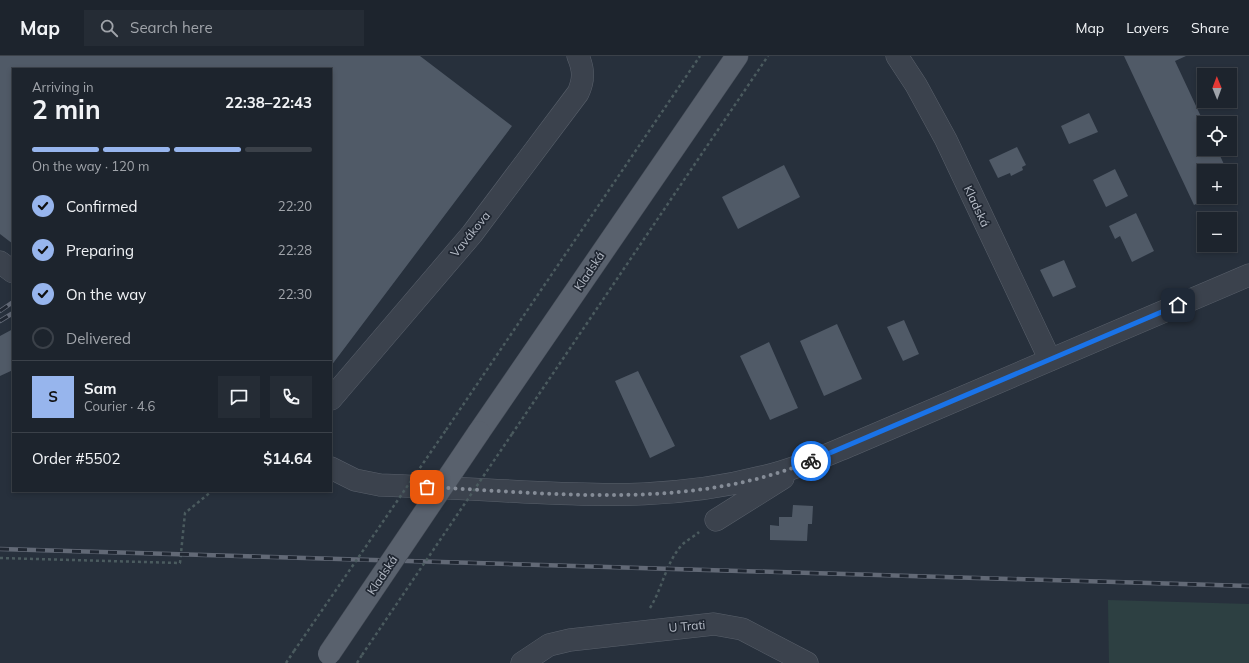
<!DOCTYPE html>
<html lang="en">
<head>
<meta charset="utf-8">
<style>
	body { margin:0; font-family:Mulish,sans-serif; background:#252c35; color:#f1f3f6; height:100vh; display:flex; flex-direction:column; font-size:15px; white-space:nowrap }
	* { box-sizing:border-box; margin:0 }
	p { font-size:13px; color:#a0a4aa }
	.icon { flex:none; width:22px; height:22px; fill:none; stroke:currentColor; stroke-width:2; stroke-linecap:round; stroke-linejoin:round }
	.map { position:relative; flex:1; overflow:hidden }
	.drawer { position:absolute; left:12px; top:12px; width:320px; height:424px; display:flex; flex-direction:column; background:#1d242d; border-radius:0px; box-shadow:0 2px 6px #0003,0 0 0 1px #3b4149 }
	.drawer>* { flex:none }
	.needle { width:26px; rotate:359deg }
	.controls { position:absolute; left:1197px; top:12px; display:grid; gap:8px }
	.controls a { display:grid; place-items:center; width:40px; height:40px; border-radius:0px; background:#1d242d; box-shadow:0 2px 6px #0003,0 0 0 1px #3b4149; font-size:20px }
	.pin { position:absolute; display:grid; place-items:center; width:34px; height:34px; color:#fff; margin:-17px; border-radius:8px; box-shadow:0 2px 6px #0006 }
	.courier { position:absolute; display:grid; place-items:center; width:40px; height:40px; margin:-20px; border:3px solid #1a73e8; border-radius:50%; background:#fff; color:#222; box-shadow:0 1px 5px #0007 }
	.overview em { font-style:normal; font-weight:700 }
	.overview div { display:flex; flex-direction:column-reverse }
	.overview { display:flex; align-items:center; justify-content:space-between; height:68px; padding:0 20px }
	h1 { font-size:26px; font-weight:700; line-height:30px }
	.bar { display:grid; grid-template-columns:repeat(4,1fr); gap:6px 4px; align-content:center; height:48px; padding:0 20px }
	.bar i { height:5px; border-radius:3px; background:#3b4149 }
	.bar .current { background:#97b5ed }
	.bar p { grid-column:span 4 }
	.line { display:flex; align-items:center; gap:10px; padding:0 20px; border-top:1px solid #3b4149 }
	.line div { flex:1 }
	.round { display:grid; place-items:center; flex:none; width:42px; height:42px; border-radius:0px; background:#252c35 }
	ol { padding:0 20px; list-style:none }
	li { display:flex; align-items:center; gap:12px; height:44px }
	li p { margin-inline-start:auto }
	li .icon { padding:4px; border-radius:50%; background:#97b5ed; color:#111; stroke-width:4 }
	li:last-child { color:#a0a4aa }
	li i { width:22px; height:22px; border:2px solid #3b4149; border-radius:50% }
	header { display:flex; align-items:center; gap:24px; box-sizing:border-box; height:56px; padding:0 20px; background:#1d242d; border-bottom:1px solid #3b4149 }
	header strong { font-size:19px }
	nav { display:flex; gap:22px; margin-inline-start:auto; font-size:14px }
	.search { width:280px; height:36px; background:#252c35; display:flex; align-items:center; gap:10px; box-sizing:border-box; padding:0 14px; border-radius:0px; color:#a0a4aa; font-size:15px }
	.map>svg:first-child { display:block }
</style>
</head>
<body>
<header>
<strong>Map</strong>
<div class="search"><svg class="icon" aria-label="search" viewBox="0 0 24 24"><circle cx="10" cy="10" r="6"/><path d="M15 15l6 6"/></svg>Search here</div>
<nav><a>Map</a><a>Layers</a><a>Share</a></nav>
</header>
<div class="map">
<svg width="1249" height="607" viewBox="0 0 1249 607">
	<rect width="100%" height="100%" fill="#27303c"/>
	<path fill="#2d4042" d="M1108 544 1249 548V607H1109Z"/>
	<path fill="#505a67" d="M0 0H420L512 70 331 310V13H13V188L0 178Z
		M1124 0H1186L1175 5 1204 67V93H1217L1227 115H1204V141H1211L1194 149Z
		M1089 57 1098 76 1069 88 1061 70Z
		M1017 91 1026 109 1022 111 1023 114 1011 120 1010 117 998 122 989 104Z
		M784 109 800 141 738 173 722 141Z
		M1115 113 1128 140 1106 151 1093 124Z
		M1230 121 1235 131 1230 133Z
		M1136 157 1154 195 1132 206 1120 180 1115 183 1109 170Z
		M1064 204 1076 231 1053 241 1040 214Z
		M904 264 919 298 903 305 887 271Z
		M837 268 862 323 824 340 800 285Z
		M13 273V314L0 320V280Z
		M769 286 798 352 770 364 740 300Z
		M638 315 675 390 650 402 615 325Z
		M793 449 813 450 812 468H808L807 485 770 484V469L779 470V461H792Z"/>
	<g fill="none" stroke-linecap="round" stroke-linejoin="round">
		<defs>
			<path id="minor" d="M897 0 916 29 946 84 1050 304
				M0 206 13 216
				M331 343 472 178 578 37C584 24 584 14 578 0
				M331 412 355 424 380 429C428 431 476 433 525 436 608 440 681 442 762 421 793 414 822 401 851 389L1249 219
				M716 464 783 422
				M522 607 549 589 570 584 714 568 742 573 807 607"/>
			<path id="major" d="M479 376 737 0"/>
		</defs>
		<use href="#minor" stroke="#59606b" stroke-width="23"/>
		<use href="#major" stroke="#444b56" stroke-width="23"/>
		<path stroke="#4b5b5f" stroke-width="2.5" stroke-dasharray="3 3" stroke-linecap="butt" d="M446 374 700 0
			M512 378 768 0
			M0 502 180 507 185 457 212 435
			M650 552C662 533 666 507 681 490 686 484 694 481 699 476
			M286 607 294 595
			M357 607 362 599"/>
		<use href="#minor" stroke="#3b424d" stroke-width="22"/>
		<use href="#major" stroke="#59616d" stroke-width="22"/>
		<defs>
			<path id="rail" d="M0 255 13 246
				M0 265 13 257
				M0 493 1249 530"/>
		</defs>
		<use href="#rail" stroke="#626976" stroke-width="4.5"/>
		<use href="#rail" stroke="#202732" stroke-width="3" stroke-dasharray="9" stroke-linecap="butt"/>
		<defs>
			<path id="major-bridge" d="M329 598 479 376"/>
		</defs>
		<use href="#major-bridge" stroke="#444b56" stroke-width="23" stroke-linecap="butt"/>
		<path stroke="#4b5b5f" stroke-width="2.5" stroke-dasharray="3 3" stroke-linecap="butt" d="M294 595 446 374
			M362 599 512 378"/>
		<use href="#major-bridge" stroke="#59616d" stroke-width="22"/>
	</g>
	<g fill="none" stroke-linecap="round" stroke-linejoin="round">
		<path stroke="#858c97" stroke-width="4" stroke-dasharray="0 7.2" d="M427 431C554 437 690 455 811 405"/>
		<path stroke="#1a73e8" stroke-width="5" d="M811 405 1178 249"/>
	</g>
	<g text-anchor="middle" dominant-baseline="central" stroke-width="3.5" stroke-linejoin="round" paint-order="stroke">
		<g font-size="12" fill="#b7bdc8" stroke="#202732">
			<text transform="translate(977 150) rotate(65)">Kladská</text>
			<text transform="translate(470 178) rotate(-51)">Vavákova</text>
			<text transform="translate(589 215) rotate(-56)">Kladská</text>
			<text transform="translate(382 519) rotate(-56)">Kladská</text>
			<text transform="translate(687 570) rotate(-5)">U Trati</text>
		</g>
	</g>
</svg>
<div class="controls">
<a><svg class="needle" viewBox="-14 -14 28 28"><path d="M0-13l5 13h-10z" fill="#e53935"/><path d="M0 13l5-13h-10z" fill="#a0a4aa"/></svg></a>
<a><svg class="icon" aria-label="locate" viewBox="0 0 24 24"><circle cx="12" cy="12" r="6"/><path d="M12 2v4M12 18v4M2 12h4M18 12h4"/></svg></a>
<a>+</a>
<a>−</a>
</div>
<div class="pin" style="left:427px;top:431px;background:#ea580c"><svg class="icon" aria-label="bag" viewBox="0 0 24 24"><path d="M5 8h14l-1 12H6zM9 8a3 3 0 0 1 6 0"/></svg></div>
<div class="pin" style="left:1178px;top:249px;background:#1f2937"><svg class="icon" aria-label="home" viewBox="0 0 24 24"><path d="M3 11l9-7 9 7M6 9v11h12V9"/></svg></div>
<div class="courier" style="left:811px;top:405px"><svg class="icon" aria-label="bike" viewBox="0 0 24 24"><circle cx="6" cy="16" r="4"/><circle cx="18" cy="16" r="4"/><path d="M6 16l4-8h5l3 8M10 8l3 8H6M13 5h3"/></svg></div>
<section class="drawer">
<div class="overview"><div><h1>2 min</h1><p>Arriving in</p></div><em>22:38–22:43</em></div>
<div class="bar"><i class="current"></i><i class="current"></i><i class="current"></i><i></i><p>On the way · 120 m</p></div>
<ol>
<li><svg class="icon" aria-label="check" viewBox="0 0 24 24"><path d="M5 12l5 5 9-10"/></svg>Confirmed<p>22:20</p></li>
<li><svg class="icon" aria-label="check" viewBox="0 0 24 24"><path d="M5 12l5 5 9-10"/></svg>Preparing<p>22:28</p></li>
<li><svg class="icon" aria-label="check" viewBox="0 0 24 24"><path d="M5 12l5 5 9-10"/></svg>On the way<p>22:30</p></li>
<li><i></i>Delivered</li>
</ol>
<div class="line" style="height:72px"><b class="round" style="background:#97b5ed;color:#111">S</b><div><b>Sam</b><p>Courier · 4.6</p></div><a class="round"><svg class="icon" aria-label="chat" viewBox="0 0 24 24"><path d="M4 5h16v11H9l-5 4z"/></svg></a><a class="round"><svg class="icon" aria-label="phone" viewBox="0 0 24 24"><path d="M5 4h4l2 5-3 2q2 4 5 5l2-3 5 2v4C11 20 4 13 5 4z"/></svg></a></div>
<div class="line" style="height:52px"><div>Order #5502</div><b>$14.64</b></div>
</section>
</div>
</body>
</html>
